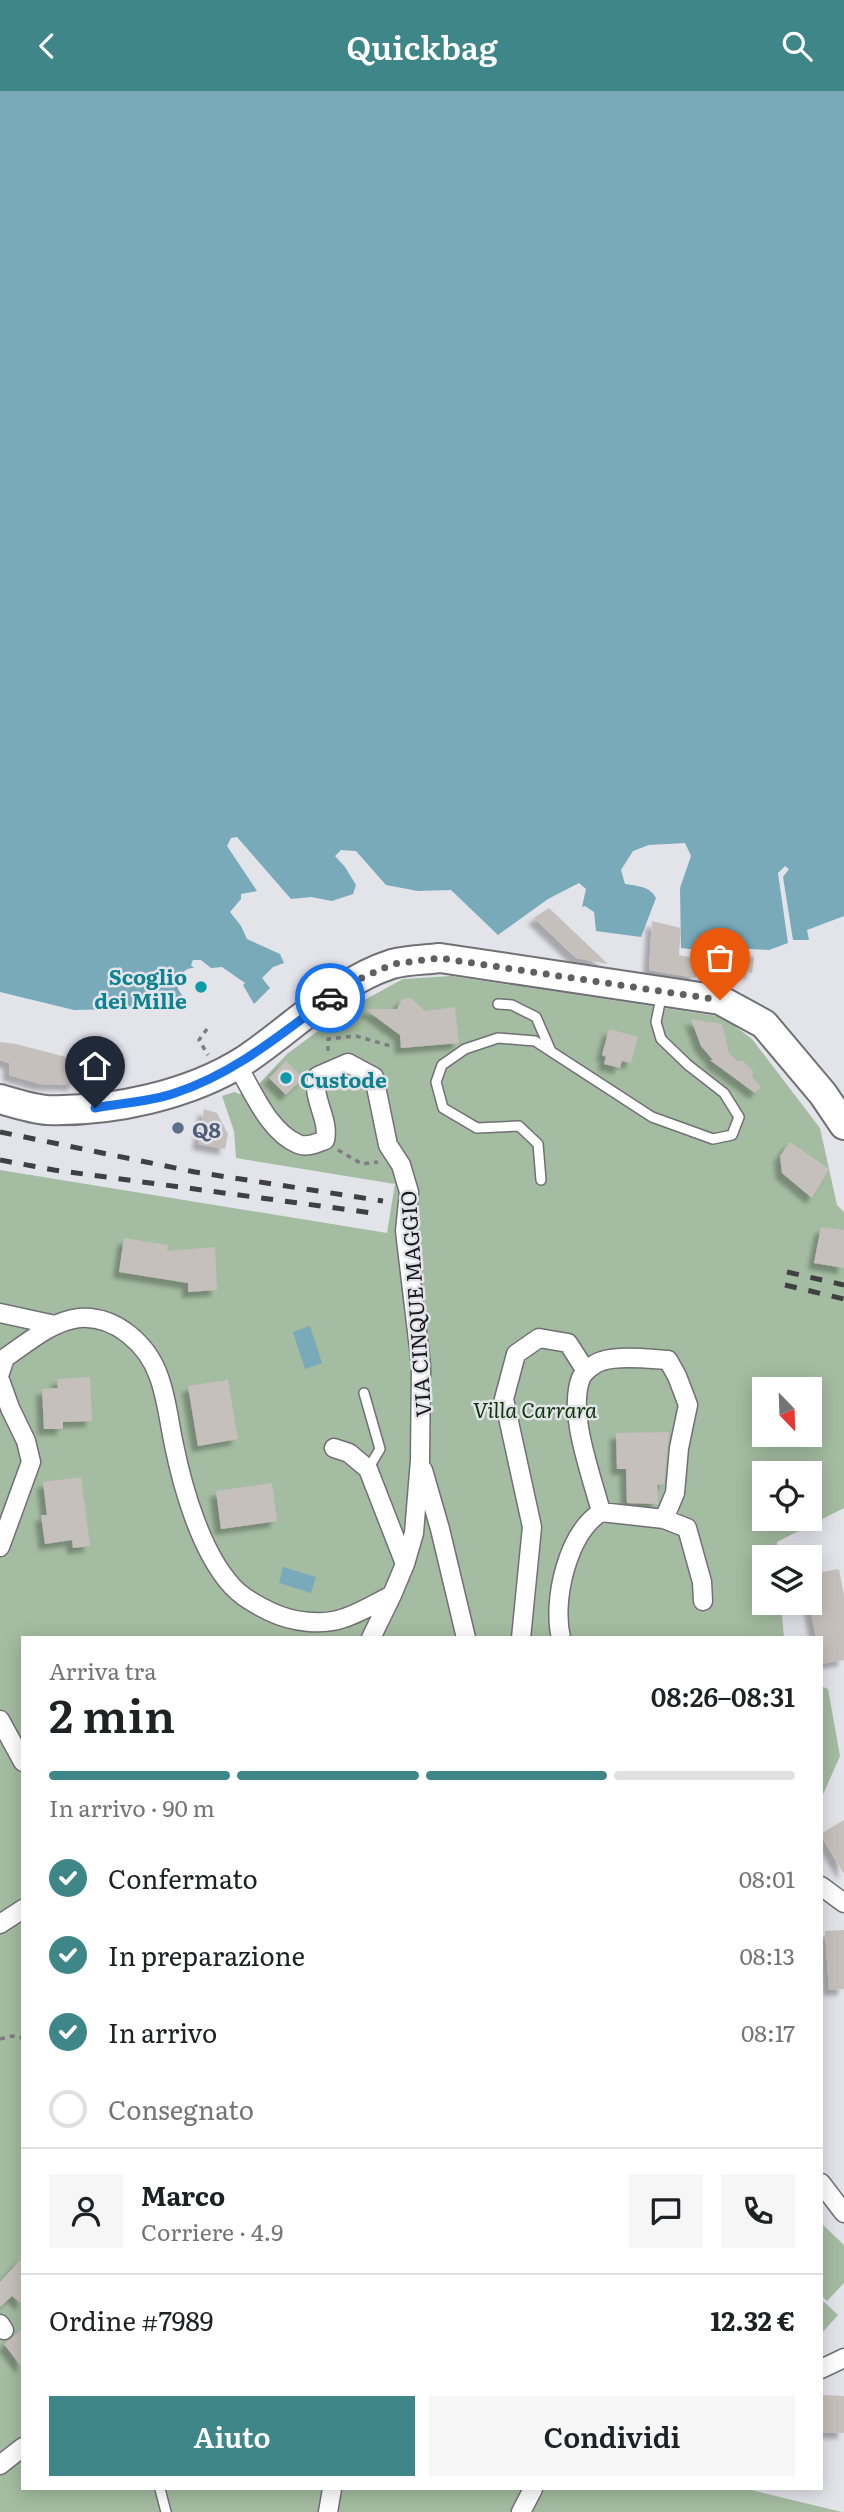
<!DOCTYPE html>
<html lang="it">
<head>
<meta charset="utf-8">
<style>
	body { margin:0; font-family:Literata,serif; background:#f6f6f6; color:#202124; height:100vh; display:flex; flex-direction:column; font-size:26px; white-space:nowrap }
	* { box-sizing:border-box; margin:0 }
	p { font-size:23px; color:#757577 }
	.icon { flex:none; width:38px; height:38px; fill:none; stroke:currentColor; stroke-width:2; stroke-linecap:round; stroke-linejoin:round }
	.map { position:relative; flex:1; overflow:hidden }
	.drawer { position:absolute; left:21px; top:1545px; width:802px; height:854px; display:flex; flex-direction:column; background:#fff; border-radius:0px; box-shadow:0 4px 18px #0003 }
	.drawer>* { flex:none }
	.needle { width:46px; rotate:157deg }
	.fabs { position:absolute; left:752px; top:1286px; display:grid; gap:14px }
	.fabs a { display:grid; place-items:center; width:70px; height:70px; border-radius:0px; background:#fff; box-shadow:0 4px 18px #0003; font-size:35px }
	.pin { position:absolute; display:grid; place-items:center; width:60px; height:60px; color:#fff; margin:-72px -30px; border-radius:50% 50% 50% 0; rotate:-45deg; box-shadow:0 0 7px #0007 }
	.pin .icon { rotate:45deg }
	.courier { position:absolute; display:grid; place-items:center; width:70px; height:70px; margin:-35px; border:5px solid #1a73e8; border-radius:50%; background:#fff; color:#222; box-shadow:0 2px 9px #0007 }
	.summary em { font-style:normal; font-weight:600 }
	.summary div { display:flex; flex-direction:column-reverse }
	.summary { display:flex; align-items:center; justify-content:space-between; height:119px; padding:0 28px }
	h1 { font-size:46px; font-weight:600; line-height:52px }
	.bar { display:grid; grid-template-columns:repeat(4,1fr); gap:10px 7px; align-content:center; height:84px; padding:0 28px }
	.bar i { height:9px; border-radius:5px; background:#e0e0e0 }
	.bar .selected { background:#3e8688 }
	.bar p { grid-column:span 4 }
	.line { display:flex; align-items:center; gap:18px; padding:0 28px; border-top:2px solid #e0e0e0 }
	.line div { flex:1 }
	.round { display:grid; place-items:center; flex:none; width:74px; height:74px; border-radius:0px; background:#f6f6f6 }
	ol { padding:0 28px; list-style:none }
	li { display:flex; align-items:center; gap:21px; height:77px }
	li p { margin-inline-start:auto }
	li .icon { padding:7px; border-radius:50%; background:#3e8688; color:#fff; stroke-width:4 }
	li:last-child { color:#757577 }
	li i { width:38px; height:38px; border:4px solid #e0e0e0; border-radius:50% }
	.button { display:flex; gap:14px; margin-top:auto; padding:14px 28px }
	.button a { flex:1; height:80px; border-radius:0px; background:#3e8688; color:#fff; font-size:28px; font-weight:600; line-height:80px; text-align:center }
	.button a+a { background:#f6f6f6; color:#202124 }
	header { display:flex; justify-content:space-between; align-items:center; height:91px; padding:0 28px; background:#3e8688; color:#fff; font-size:32px; font-weight:600 }
	.map>svg:first-child { display:block }
</style>
</head>
<body>
<header><svg class="icon" aria-label="back" viewBox="0 0 24 24"><path d="M15 5l-7 7 7 7"/></svg>Quickbag<svg class="icon" aria-label="search" viewBox="0 0 24 24"><circle cx="10" cy="10" r="6"/><path d="M15 15l6 6"/></svg></header>
<div class="map">
<svg width="844" height="2421" viewBox="0 0 844 2421">
	<defs>
		<filter id="shadow"><feDropShadow dx="-6" dy="6" stdDeviation="2" flood-color="#0004"/></filter>
	</defs>
	<rect width="100%" height="100%" fill="#e3e3ea"/>
	<path fill="#a4bca1" fill-rule="evenodd" d="M451 885 723 926 752 948 820 1037 837 1114 844 1121V1417L777 1451 778 1466H765V1512H781L784 1547H23V2398H747L842 2421H0V1079L387 1142 395 1093 236 1067 234 1040 222 1005 234 1001 240 1003 258 994 287 963 346 919 403 888ZM765 1298H810V1344H765ZM765 1382H810V1428H765Z
		M821 1595 828 1598 840 1665 821 1708Z
		M821 2132 844 2154V2192L827 2210 821 2204Z
		M821 2208 838 2224 821 2243Z"/>
	<path fill="#78aaba" d="M0 0H844V825L807 839 809 849H793L783 786 789 778 785 775 778 782 788 852 769 859 733 857 732 863 681 857 680 797 691 765 685 752 649 754 633 760 621 779 625 793C637 795 650 795 656 807L641 846 596 840 594 821 585 815 582 816 586 798 579 792 548 808 498 844 451 799 418 800 386 794 356 760 341 759 335 765 345 776 356 794 353 803 332 810 311 806 291 808 237 746 231 747 227 755 257 800 241 803V808L230 821 241 835 247 848 280 863 284 872 273 876 262 887 270 897 254 913 243 894 245 892 222 876 211 877 201 869H193L191 874 194 877C181 877 180 887 178 898L184 907 121 918 74 919 0 901Z
		M310 1235 322 1272 305 1278 293 1241Z
		M283 1476 316 1486 311 1502 279 1492Z"/>
	<path fill="#c6c0bc" filter="url(#shadow)" d="M549 817 608 873 576 867 534 827Z
		M652 830 681 837 679 864 699 868 696 887 649 879Z
		M736 864 754 866 752 882 734 880Z
		M411 907 425 920 455 916 459 952 401 957 400 944 365 918H397L402 908Z
		M691 928 722 933 729 962 737 970H743L753 980 752 986 761 996 755 1002 710 969H713L701 955Z
		M609 938 638 946 631 972 622 970 620 977 604 973 606 966 602 964Z
		M0 951 16 953 66 966 79 978 74 994 40 993 9 984V972L0 969Z
		M286 970 303 987 286 1004 269 987Z
		M204 1018 217 1022 228 1043 225 1058 198 1053Z
		M790 1051 829 1078 812 1107 782 1082 780 1065Z
		M821 1136 844 1139V1177L814 1172Z
		M124 1147 168 1154 167 1160 215 1156 217 1199 188 1201V1192L119 1181Z
		M90 1286 92 1330 63 1331V1338H44L42 1298 58 1297 57 1288Z
		M228 1289 238 1348 198 1355 188 1295Z
		M669 1341 664 1393 657 1394 658 1413 627 1412 626 1378H617L616 1342Z
		M81 1386 90 1455 73 1457 72 1449 45 1453 41 1424H47L43 1391Z
		M272 1392 277 1430 221 1438 216 1400Z
		M839 1478 844 1505V1569L821 1573V1547H816L810 1517V1483Z
		M844 1729V1783L821 1745V1743Z
		M844 1839V1898L829 1899 825 1840Z
		M23 2166V2214L12 2205 0 2216V2191Z
		M23 2238V2278L4 2253Z
		M821 2304 844 2305V2342L821 2341Z"/>
	<g fill="none" stroke-linecap="round" stroke-linejoin="round">
		<defs>
			<path id="lane" d="M498 913 512 914 536 926 550 958
				M541 1089 538 1053 519 1035 477 1037 443 1017 436 991 442 974 465 958 498 947 535 950 652 1026 713 1048 732 1044 739 1026 724 1002 688 974 661 948 656 931 662 902
				M364 1302 380 1358 368 1378
				M160 2398 166 2421"/>
			<path id="street" d="M0 1222 55 1234
				M0 1282 5 1267C27 1252 52 1230 79 1227 116 1224 148 1254 159 1286 167 1308 169 1331 174 1354 183 1398 201 1461 232 1495 242 1506 258 1515 271 1521 292 1531 322 1535 344 1527 360 1522 376 1512 392 1504L405 1473 414 1442 420 1369 421 1274 405 1140 409 1101 401 1074 388 1054 374 986 348 972 318 985C310 1006 330 1027 325 1049 317 1052 307 1057 298 1053 268 1040 253 1000 237 974
				M0 1289 10 1317 26 1350 31 1371 0 1456
				M334 1357 349 1362 368 1378 405 1473
				M423 1379 440 1438 466 1547
				M601 1421C592 1385 567 1322 581 1287 584 1280 595 1272 602 1270 619 1264 650 1268 668 1269L677 1285 688 1314 679 1357 675 1402 664 1428
				M371 1547 392 1504
				M521 1547 532 1436 504 1308 516 1263 539 1247 568 1252 586 1280
				M561 1547C552 1510 567 1443 601 1421L664 1428 687 1437 702 1491 703 1510
				M0 1629 23 1671
				M821 1795 844 1812
				M0 1833 23 1818
				M821 2092 844 2122
				M0 2233 4 2239
				M821 2278 844 2267
				M0 2374 23 2356
				M328 2421 332 2398
				M521 2421 533 2398"/>
			<path id="primary" d="M0 1008C14 1012 32 1018 47 1019 112 1021 190 1004 245 969 293 937 336 891 392 873 407 869 424 869 440 867L720 909 764 933 823 1003 844 1034"/>
		</defs>
		<use href="#lane" stroke="#707075" stroke-width="12"/>
		<use href="#street" stroke="#707075" stroke-width="21"/>
		<use href="#primary" stroke="#707075" stroke-width="32"/>
		<path stroke="#7d7d82" stroke-width="3.5" stroke-dasharray="5 5" stroke-linecap="butt" d="M207 938 199 949 208 964
			M328 960V948L356 945 394 956
			M338 1059 362 1073 378 1071
			M0 1948 12 1945 23 1947"/>
		<use href="#lane" stroke="#fff" stroke-width="9"/>
		<use href="#street" stroke="#fff" stroke-width="18"/>
		<use href="#primary" stroke="#fff" stroke-width="28"/>
		<path stroke="#404043" stroke-width="5" stroke-dasharray="12 12" stroke-linecap="butt" d="M0 1041 195 1081 383 1110
			M0 1069 54 1079 380 1123
			M787 1181 844 1194
			M785 1194 844 1208"/>
	</g>
	<g fill="none" stroke-linecap="round" stroke-linejoin="round">
		<path stroke="#606064" stroke-width="7" stroke-dasharray="0 12.6" d="M330 907 348 893 393 873 439 867 720 909"/>
		<path stroke="#1a73e8" stroke-width="9" d="M95 1017C121 1012 150 1011 175 1002 234 983 281 943 330 907"/>
	</g>
	<g fill="#0f9aa8" stroke="#e3e3ea" stroke-width="2.5">
		<circle cx="201" cy="896" r="7"/>
		<circle cx="286" cy="987" r="7"/>
	</g>
	<circle fill="#5c6f8a" stroke="#e3e3ea" stroke-width="2.5" cx="178" cy="1037" r="7"/>
	<g text-anchor="middle" dominant-baseline="central" stroke-width="5" stroke-linejoin="round" paint-order="stroke">
		<g font-size="21" font-weight="bold" fill="#0d838f" stroke="#e3e3ea" text-anchor="end">
			<text x="187" y="884">Scoglio<tspan x="187" dy="24">dei Mille</tspan></text>
			<text x="300" y="987" text-anchor="start">Custode</text>
		</g>
		<g font-size="21" font-weight="bold" fill="#4e5e75" stroke="#e3e3ea" text-anchor="start">
			<text x="192" y="1037">Q8</text>
		</g>
		<g font-size="21" fill="#1a1a1c" stroke="#e3e3ea">
			<text transform="translate(414 1213) rotate(-94)">VIA CINQUE MAGGIO</text>
		</g>
		<g font-size="21" font-style="italic" fill="#0b3606" stroke="#e3e3ea">
			<text x="535" y="1317">Villa Carrara</text>
		</g>
	</g>
</svg>
<div class="fabs">
<a><svg class="needle" viewBox="-14 -14 28 28"><path d="M0-13l5 13h-10z" fill="#e53935"/><path d="M0 13l5-13h-10z" fill="#757577"/></svg></a>
<a><svg class="icon" aria-label="locate" viewBox="0 0 24 24"><circle cx="12" cy="12" r="6"/><path d="M12 2v4M12 18v4M2 12h4M18 12h4"/></svg></a>
<a><svg class="icon" aria-label="layers" viewBox="0 0 24 24"><path d="M12 4l9 5-9 5-9-5zM3 14l9 5 9-5"/></svg></a>
</div>
<div class="pin" style="left:720px;top:909px;background:#ea580c"><svg class="icon" aria-label="bag" viewBox="0 0 24 24"><path d="M5 8h14l-1 12H6zM9 8a3 3 0 0 1 6 0"/></svg></div>
<div class="pin" style="left:95px;top:1017px;background:#1f2937"><svg class="icon" aria-label="home" viewBox="0 0 24 24"><path d="M3 11l9-7 9 7M6 9v11h12V9"/></svg></div>
<div class="courier" style="left:330px;top:907px"><svg class="icon" aria-label="car" viewBox="0 0 24 24"><path d="M5 17H2v-5l4-1 3-4h7l3 4 3 1v5h-3M9 17h6M6 11h13"/><circle cx="7" cy="17" r="2"/><circle cx="17" cy="17" r="2"/></svg></div>
<section class="drawer">
<div class="summary"><div><h1>2 min</h1><p>Arriva tra</p></div><em>08:26–08:31</em></div>
<div class="bar"><i class="selected"></i><i class="selected"></i><i class="selected"></i><i></i><p>In arrivo · 90 m</p></div>
<ol>
<li><svg class="icon" aria-label="check" viewBox="0 0 24 24"><path d="M5 12l5 5 9-10"/></svg>Confermato<p>08:01</p></li>
<li><svg class="icon" aria-label="check" viewBox="0 0 24 24"><path d="M5 12l5 5 9-10"/></svg>In preparazione<p>08:13</p></li>
<li><svg class="icon" aria-label="check" viewBox="0 0 24 24"><path d="M5 12l5 5 9-10"/></svg>In arrivo<p>08:17</p></li>
<li><i></i>Consegnato</li>
</ol>
<div class="line" style="height:126px"><a class="round"><svg class="icon" aria-label="person" viewBox="0 0 24 24"><circle cx="12" cy="8" r="4"/><path d="M4 21q1-7 8-7t8 7"/></svg></a><div><b>Marco</b><p>Corriere · 4.9</p></div><a class="round"><svg class="icon" aria-label="chat" viewBox="0 0 24 24"><path d="M4 5h16v11H9l-5 4z"/></svg></a><a class="round"><svg class="icon" aria-label="phone" viewBox="0 0 24 24"><path d="M5 4h4l2 5-3 2q2 4 5 5l2-3 5 2v4C11 20 4 13 5 4z"/></svg></a></div>
<div class="line" style="height:91px"><div>Ordine #7989</div><b>12.32 €</b></div>
<div class="button"><a>Aiuto</a><a>Condividi</a></div>
</section>
</div>
</body>
</html>
